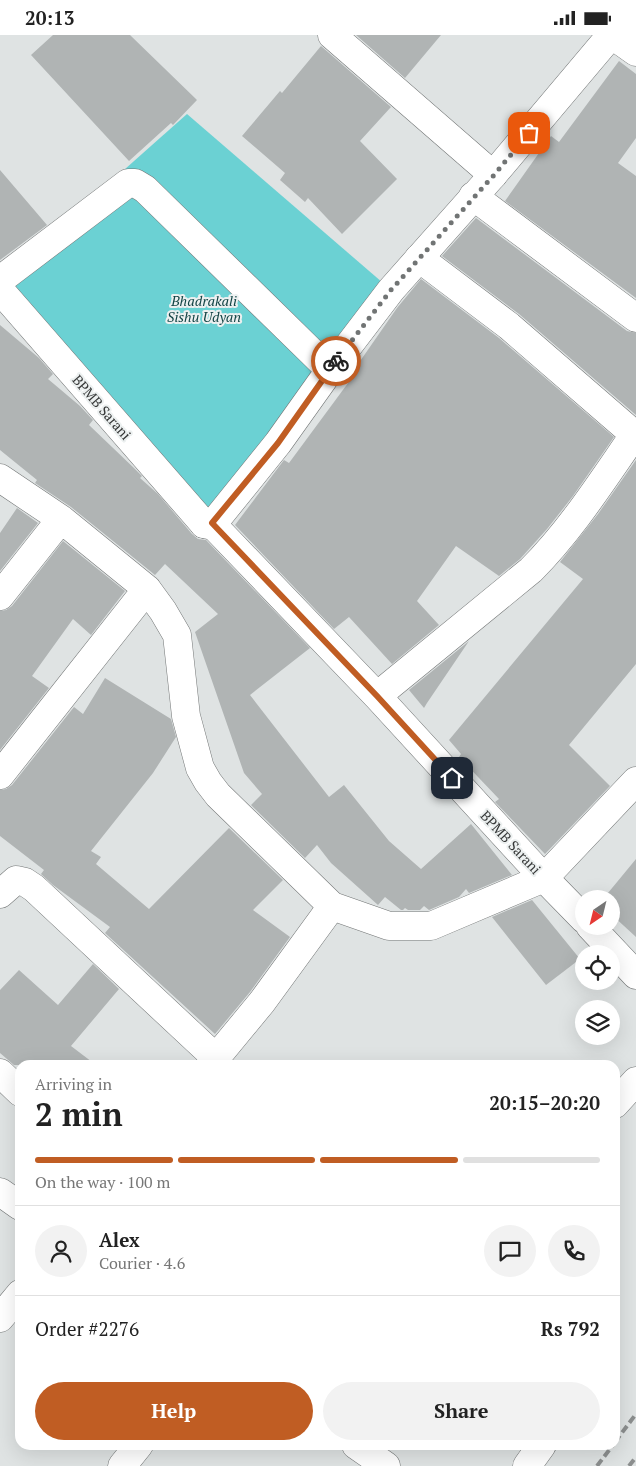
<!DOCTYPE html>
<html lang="en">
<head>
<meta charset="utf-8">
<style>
	body { margin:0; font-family:"PT Serif",serif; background:#f2f2f2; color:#222; height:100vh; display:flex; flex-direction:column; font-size:19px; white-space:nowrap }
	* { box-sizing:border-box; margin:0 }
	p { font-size:16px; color:#767676 }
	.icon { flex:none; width:28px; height:28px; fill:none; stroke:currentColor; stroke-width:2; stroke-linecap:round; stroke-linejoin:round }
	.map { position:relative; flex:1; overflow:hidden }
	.details { position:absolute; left:15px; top:1025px; width:605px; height:390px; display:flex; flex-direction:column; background:#fff; border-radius:15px; box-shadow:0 5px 20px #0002 }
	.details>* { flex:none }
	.needle { width:32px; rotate:215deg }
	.fabs { position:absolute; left:575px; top:855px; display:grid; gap:10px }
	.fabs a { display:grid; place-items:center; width:45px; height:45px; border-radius:50%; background:#fff; box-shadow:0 5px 20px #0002; font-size:25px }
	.pin { position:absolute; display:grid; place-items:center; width:42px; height:42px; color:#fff; margin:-21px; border-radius:10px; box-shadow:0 2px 8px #0006 }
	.courier { position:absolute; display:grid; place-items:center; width:50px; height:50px; margin:-25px; border:4px solid #c05d23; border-radius:50%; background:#fff; color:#222; box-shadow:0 1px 6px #0007 }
	.head em { font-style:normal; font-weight:700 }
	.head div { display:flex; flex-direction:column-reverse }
	.head { display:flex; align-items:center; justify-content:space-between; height:85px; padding:0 20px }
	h1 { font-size:32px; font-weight:700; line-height:38px }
	.bar { display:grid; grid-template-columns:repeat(4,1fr); gap:8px 5px; align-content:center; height:60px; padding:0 20px }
	.bar i { height:6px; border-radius:4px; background:#e0e0e0 }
	.bar .on { background:#c05d23 }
	.bar p { grid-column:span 4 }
	.line { display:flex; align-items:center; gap:12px; padding:0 20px; border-top:1px solid #e0e0e0 }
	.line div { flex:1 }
	.round { display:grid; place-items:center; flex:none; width:52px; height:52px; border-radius:26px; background:#f2f2f2 }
	.cta { display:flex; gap:10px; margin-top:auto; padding:10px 20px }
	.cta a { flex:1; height:58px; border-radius:30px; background:#c05d23; color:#fff; font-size:20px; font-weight:700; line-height:58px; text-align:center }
	.cta a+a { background:#f2f2f2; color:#222 }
	.status { display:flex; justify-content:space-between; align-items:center; height:35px; padding:0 25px; background:#fff; direction:ltr }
	.status svg { height:14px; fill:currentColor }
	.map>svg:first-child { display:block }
</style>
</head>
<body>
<div class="status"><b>20:13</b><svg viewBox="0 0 49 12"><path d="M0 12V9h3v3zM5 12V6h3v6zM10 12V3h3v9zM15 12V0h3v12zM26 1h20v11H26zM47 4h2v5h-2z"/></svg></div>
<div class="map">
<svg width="636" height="1431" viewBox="0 0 636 1431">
	<rect width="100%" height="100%" fill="#dfe3e3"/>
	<path fill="#6bd1d3" d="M187 79 390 254 216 485 0 245Z"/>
	<path fill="#b0b4b4" d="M53 0H130L197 65 173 90 171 88 129 126 31 20Z
		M356 0H441L405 43Z
		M321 11 391 72 360 106 397 144 342 199 308 163 305 167 280 145 285 138 242 101 280 56 282 58Z
		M619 26 636 39V103L618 128 636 141V263L505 166 551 101 559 107Z
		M0 135 47 190 0 225Z
		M476 183 627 296 636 298V380L519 279 442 221Z
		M421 244 499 303 614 402 573 461 547 494 520 524 499 541 456 511 417 566 439 590 392 629 349 582 334 594 235 490 284 425 289 428 351 344 349 342 397 273Z
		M0 290 39 323 53 339 48 344 80 371 93 385 89 390 135 434 142 441 140 443 158 459 192 499 198 504 206 505 310 613 250 660 329 762 344 750 389 806 421 834 471 789 512 840 469 858 466 854 459 862 429 875 424 871 420 875H408L405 873 403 875H401L385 862 378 870 331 828 317 810 305 823 251 770 262 759 244 738 195 597 218 579 165 529 155 540 71 472 35 448 37 445 0 415Z
		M636 425V629L569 710 610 751 545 819 495 767 499 764 459 722 461 719 449 705 583 544 560 527 598 479Z
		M17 473 38 488 0 536V498Z
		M63 506 125 556 91 600 73 584 32 641 49 653 0 715V576L6 575 12 571Z
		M469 606 427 668 424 673 409 655Z
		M105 643 171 684 176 702 153 738 91 816 101 822 96 829 149 874 229 793 283 845 253 875 290 902 250 957 215 999 105 898 110 892 53 850 41 839 44 835 0 801V755L6 754 12 750 74 672 83 679Z
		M636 824V902L611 879V864H603Z
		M532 865 580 924 546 950 492 882Z
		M93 929 119 954 71 1011 96 1030H14L0 1018V955L19 935 58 970Z"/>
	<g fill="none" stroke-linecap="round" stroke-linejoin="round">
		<defs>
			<path id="minor" d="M332 0 493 140
				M612 0 636 17
				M473 161 636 283
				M419 223 509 291 636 401
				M0 245 128 148H135L145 154 330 335
				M0 255 204 489
				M0 443 61 484 147 554 163 576 177 600 186 681 200 733 208 747 218 760 332 871 389 891H431L544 843 636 746
				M212 489 377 661 544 843 584 884
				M0 561 61 484
				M377 661 531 535C571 495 602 446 634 400
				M0 740 147 554
				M0 859 16 845 25 847 34 853 216 1023
				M590 891 636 940
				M210 1030 262 967 332 871
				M0 1038 20 1057
				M615 1069 636 1046
				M0 1157 20 1171
				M0 1283 20 1259
				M356 1410 386 1431
				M122 1431 139 1410
				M527 1431 542 1410"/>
			<path id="tertiary" d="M204 489 208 490 216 485 278 408 330 335 391 255 493 140 611 0"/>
		</defs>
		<use href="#minor" stroke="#737676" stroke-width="29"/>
		<use href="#tertiary" stroke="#737676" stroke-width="29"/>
		<use href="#minor" stroke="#fff" stroke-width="28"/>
		<use href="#tertiary" stroke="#fff" stroke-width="28"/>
		<path stroke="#8b8e8e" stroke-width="4" stroke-dasharray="8 4" stroke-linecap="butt" d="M615 1407 636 1379
			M597 1431 613 1410
			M629 1431 636 1422"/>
	</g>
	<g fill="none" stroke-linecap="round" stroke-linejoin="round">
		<path stroke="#717474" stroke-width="5" stroke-dasharray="0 9" d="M336 326 391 255 494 140 529 98"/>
		<path stroke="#c05d23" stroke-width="6" d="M336 326 278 408 212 488 377 661 452 743"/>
	</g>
	<g text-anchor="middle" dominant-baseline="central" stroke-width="4" stroke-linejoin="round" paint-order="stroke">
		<g font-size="14" font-style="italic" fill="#124445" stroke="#ecf0f0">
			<text x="204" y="265">Bhadrakali<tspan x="204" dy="16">Sishu Udyan</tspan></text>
		</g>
		<g font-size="14" fill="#363838" stroke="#ecf0f0">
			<text transform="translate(102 372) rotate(49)">BPMB Sarani</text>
			<text transform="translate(511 807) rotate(47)">BPMB Sarani</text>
		</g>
	</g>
</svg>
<div class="fabs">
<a><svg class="needle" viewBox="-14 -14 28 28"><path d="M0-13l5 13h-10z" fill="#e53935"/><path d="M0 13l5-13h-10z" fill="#767676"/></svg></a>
<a><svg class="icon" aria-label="locate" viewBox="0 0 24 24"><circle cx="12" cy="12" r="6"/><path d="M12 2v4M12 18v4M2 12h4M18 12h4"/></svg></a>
<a><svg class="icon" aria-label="layers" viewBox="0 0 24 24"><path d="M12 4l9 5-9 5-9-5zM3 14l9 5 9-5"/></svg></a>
</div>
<div class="pin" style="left:529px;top:98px;background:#ea580c"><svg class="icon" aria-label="bag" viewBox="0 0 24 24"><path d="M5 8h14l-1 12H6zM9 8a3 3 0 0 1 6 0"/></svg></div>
<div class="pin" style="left:452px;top:743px;background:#1f2937"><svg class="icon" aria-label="home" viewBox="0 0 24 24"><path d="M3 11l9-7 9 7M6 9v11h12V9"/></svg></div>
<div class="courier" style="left:336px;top:326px"><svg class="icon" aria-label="bike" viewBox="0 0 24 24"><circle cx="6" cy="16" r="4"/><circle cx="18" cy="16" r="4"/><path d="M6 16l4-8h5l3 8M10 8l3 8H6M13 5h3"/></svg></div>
<section class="details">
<div class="head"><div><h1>2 min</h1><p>Arriving in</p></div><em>20:15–20:20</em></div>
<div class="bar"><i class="on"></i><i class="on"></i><i class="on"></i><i></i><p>On the way · 100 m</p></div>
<div class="line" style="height:90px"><a class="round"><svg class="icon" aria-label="person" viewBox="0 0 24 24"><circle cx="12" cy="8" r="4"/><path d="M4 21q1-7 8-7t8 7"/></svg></a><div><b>Alex</b><p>Courier · 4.6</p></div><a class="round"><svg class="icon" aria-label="chat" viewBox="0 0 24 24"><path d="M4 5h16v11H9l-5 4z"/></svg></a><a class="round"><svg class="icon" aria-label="phone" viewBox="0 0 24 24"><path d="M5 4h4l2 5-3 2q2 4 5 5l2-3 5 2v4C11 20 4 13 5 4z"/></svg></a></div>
<div class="line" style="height:65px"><div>Order #2276</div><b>Rs 792</b></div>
<div class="cta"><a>Help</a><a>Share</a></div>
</section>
</div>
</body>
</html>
